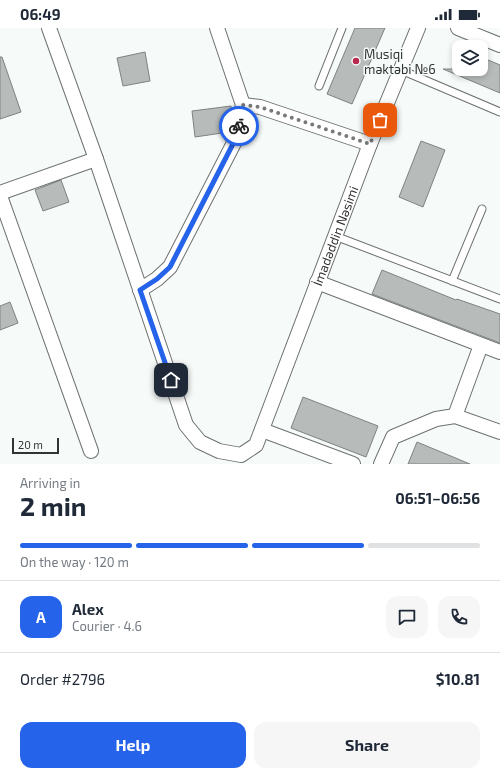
<!DOCTYPE html>
<html lang="en">
<head>
<meta charset="utf-8">
<style>
	body { margin:0; font-family:"Exo 2",sans-serif; background:#f6f6f7; color:#1f2937; height:100vh; display:flex; flex-direction:column; font-size:15px; white-space:nowrap }
	* { box-sizing:border-box; margin:0 }
	p { font-size:13px; color:#747a83 }
	.icon { flex:none; width:22px; height:22px; fill:none; stroke:currentColor; stroke-width:2; stroke-linecap:round; stroke-linejoin:round }
	.map { position:relative; height:436px; overflow:hidden }
	.sheet { display:flex; flex-direction:column; background:#fff; flex:1 }
	.sheet>* { flex:none }
	.fabs { position:absolute; left:452px; top:12px; display:grid; gap:8px }
	.fabs a { display:grid; place-items:center; width:36px; height:36px; border-radius:8px; background:#fff; box-shadow:0 2px 6px #0003; font-size:20px }
	.scale { position:absolute; left:12px; bottom:10px; width:47px; box-sizing:border-box; padding-left:4px; border:2px solid #323433; border-top:0; font-size:11px; line-height:14px; white-space:nowrap; color:#323433; -webkit-text-stroke:3px #f6fbf9; paint-order:stroke }
	.pin { position:absolute; display:grid; place-items:center; width:34px; height:34px; color:#fff; margin:-17px; border-radius:8px; box-shadow:0 2px 6px #0006 }
	.courier { position:absolute; display:grid; place-items:center; width:40px; height:40px; margin:-20px; border:3px solid #2563eb; border-radius:50%; background:#fff; color:#222; box-shadow:0 1px 5px #0007 }
	.head em { font-style:normal; font-weight:700 }
	.head div { display:flex; flex-direction:column-reverse }
	.head { display:flex; align-items:center; justify-content:space-between; height:68px; padding:0 20px }
	h1 { font-size:26px; font-weight:700; line-height:30px }
	.bar { display:grid; grid-template-columns:repeat(4,1fr); gap:6px 4px; align-content:center; height:48px; padding:0 20px }
	.bar i { height:5px; border-radius:3px; background:#e0e1e3 }
	.bar .active { background:#2563eb }
	.bar p { grid-column:span 4 }
	.line { display:flex; align-items:center; gap:10px; padding:0 20px; border-top:1px solid #e0e1e3 }
	.line div { flex:1 }
	.round { display:grid; place-items:center; flex:none; width:42px; height:42px; border-radius:12px; background:#f6f6f7 }
	.button { display:flex; gap:8px; margin-top:auto; padding:8px 20px }
	.button a { flex:1; height:46px; border-radius:12px; background:#2563eb; color:#fff; font-size:16px; font-weight:700; line-height:46px; text-align:center }
	.button a+a { background:#f6f6f7; color:#1f2937 }
	.status { display:flex; justify-content:space-between; align-items:center; height:28px; padding:0 20px; background:#fff; direction:ltr }
	.status svg { height:11px; fill:currentColor }
	.map>svg:first-child { display:block }
</style>
</head>
<body>
<div class="status"><b>06:49</b><svg viewBox="0 0 49 12"><path d="M0 12V9h3v3zM5 12V6h3v6zM10 12V3h3v9zM15 12V0h3v12zM26 1h20v11H26zM47 4h2v5h-2z"/></svg></div>
<div class="map">
<svg width="500" height="436" viewBox="0 0 500 436">
	<rect width="100%" height="100%" fill="#f6fbf9"/>
	<path fill="#b7bcba" stroke="#7e8381" d="M355 0H385L352 76 327 66Z
		M145 24 150 53 123 58 117 30Z
		M0 29H2L21 84 0 91Z
		M481 29 500 37V65L443 41H481Z
		M231 78 232 87 229 104 195 109 192 83Z
		M421 113 445 122 423 179 399 169Z
		M61 152 69 174 43 183 35 162Z
		M382 242 456 272 457 271 500 286V315L372 266Z
		M10 274 18 295 0 302V278Z
		M303 369 378 398 366 429 291 400Z
		M417 414 470 436H408Z"/>
	<g fill="none" stroke-linecap="round" stroke-linejoin="round">
		<defs>
			<path id="service" d="M401 42 500 84
				M319 58 342 0
				M335 208 500 271
				M452 253 482 181"/>
			<g id="minor">
				<path id="s1" d="M49 0 96 131 186 397 200 414 219 423 241 427 256 417 370 116 418 0"/>
				<path d="M458 0 500 17"/>
				<path d="M243 77 260 79 370 116"/>
				<path d="M0 165 96 131"/>
				<path d="M0 168 91 423"/>
				<path d="M317 254 500 324"/>
				<path d="M140 262 157 251 170 239 236 111 243 77 217 0"/>
				<path d="M455 388 481 317"/>
				<path d="M262 402 353 436"/>
				<path d="M381 436 393 409 436 391 455 388 500 404"/>
			</g>
		</defs>
		<use href="#service" stroke="#6d716f" stroke-width="9"/>
		<use href="#minor" stroke="#6d716f" stroke-width="16"/>
		<use href="#service" stroke="#fff" stroke-width="7"/>
		<use href="#minor" stroke="#fff" stroke-width="14"/>
	</g>
	<g fill="none" stroke-linecap="round" stroke-linejoin="round">
		<path stroke="#777a78" stroke-width="4" stroke-dasharray="0 7.2" d="M239 98 243 77 260 79 370 116 380 92"/>
		<path stroke="#2563eb" stroke-width="5" d="M171 352 140 262 157 251 170 239 236 110 239 98"/>
	</g>
	<circle fill="#b9284d" stroke="#f6fbf9" stroke-width="1.5" cx="356" cy="33" r="4"/>
	<g text-anchor="middle" dominant-baseline="central" stroke-width="3" stroke-linejoin="round" paint-order="stroke">
		<g font-size="13" fill="#323433" stroke="#f6fbf9" text-anchor="start">
			<text x="364" y="26">Musiqi<tspan x="364" dy="15">məktəbi №6</tspan></text>
		</g>
		<g font-size="13" fill="#323433" stroke="#f6fbf9">
			<text stroke="none"><textPath href="#s1" startOffset="727">İmadəddin Nəsimi</textPath></text>
		</g>
	</g>
</svg>
<div class="fabs">
<a><svg class="icon" aria-label="layers" viewBox="0 0 24 24"><path d="M12 4l9 5-9 5-9-5zM3 14l9 5 9-5"/></svg></a>
</div>
<div class="scale">20 m</div>
<div class="pin" style="left:380px;top:92px;background:#ea580c"><svg class="icon" aria-label="bag" viewBox="0 0 24 24"><path d="M5 8h14l-1 12H6zM9 8a3 3 0 0 1 6 0"/></svg></div>
<div class="pin" style="left:171px;top:352px;background:#1f2937"><svg class="icon" aria-label="home" viewBox="0 0 24 24"><path d="M3 11l9-7 9 7M6 9v11h12V9"/></svg></div>
<div class="courier" style="left:239px;top:98px"><svg class="icon" aria-label="bike" viewBox="0 0 24 24"><circle cx="6" cy="16" r="4"/><circle cx="18" cy="16" r="4"/><path d="M6 16l4-8h5l3 8M10 8l3 8H6M13 5h3"/></svg></div>
</div>
<section class="sheet">
<div class="head"><div><h1>2 min</h1><p>Arriving in</p></div><em>06:51–06:56</em></div>
<div class="bar"><i class="active"></i><i class="active"></i><i class="active"></i><i></i><p>On the way · 120 m</p></div>
<div class="line" style="height:72px"><b class="round" style="background:#2563eb;color:#fff">A</b><div><b>Alex</b><p>Courier · 4.6</p></div><a class="round"><svg class="icon" aria-label="chat" viewBox="0 0 24 24"><path d="M4 5h16v11H9l-5 4z"/></svg></a><a class="round"><svg class="icon" aria-label="phone" viewBox="0 0 24 24"><path d="M5 4h4l2 5-3 2q2 4 5 5l2-3 5 2v4C11 20 4 13 5 4z"/></svg></a></div>
<div class="line" style="height:52px"><div>Order #2796</div><b>$10.81</b></div>
<div class="button"><a>Help</a><a>Share</a></div>
</section>
</body>
</html>
